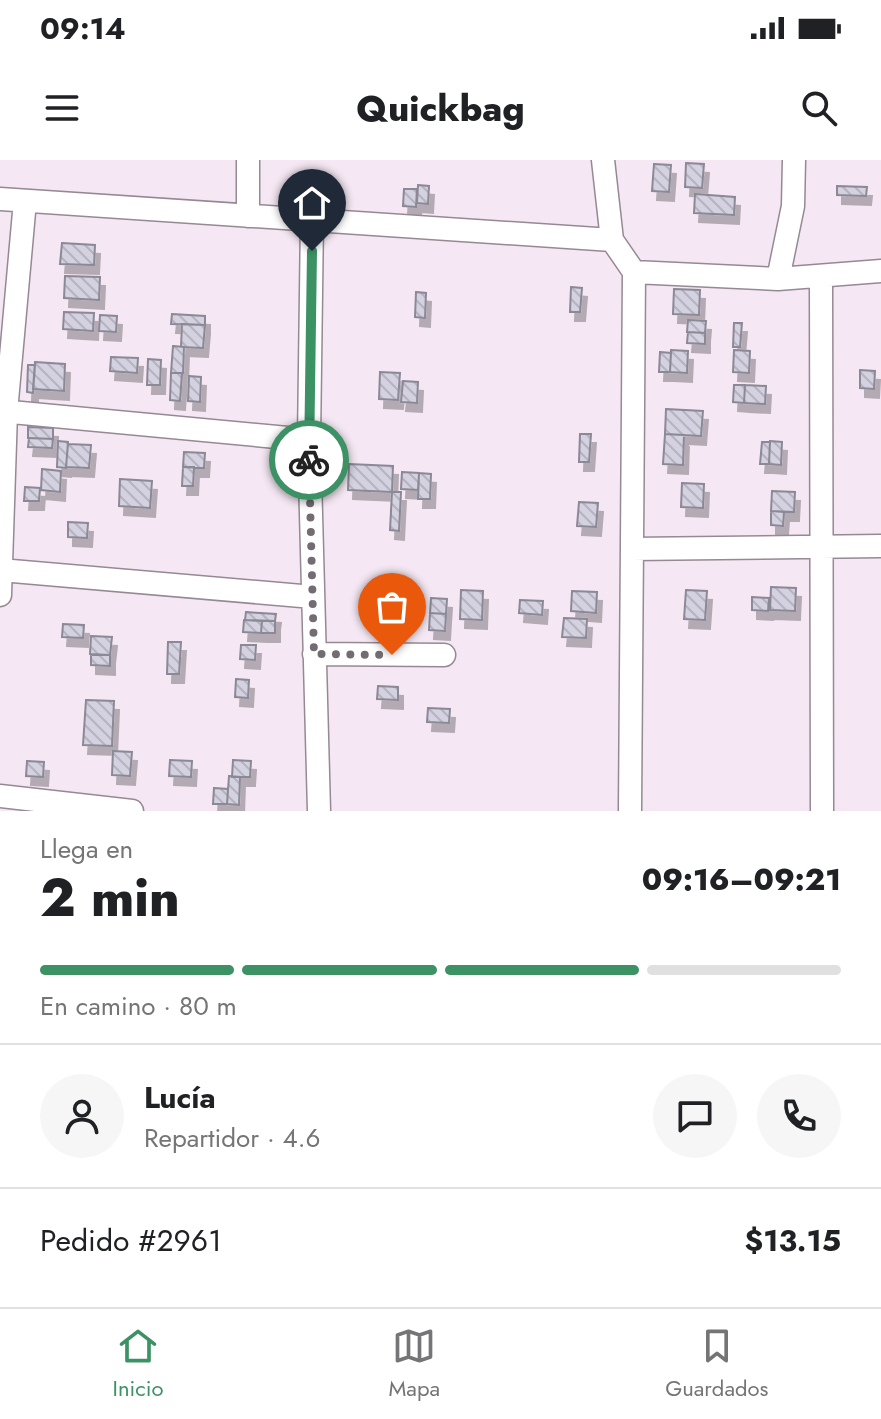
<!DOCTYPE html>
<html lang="es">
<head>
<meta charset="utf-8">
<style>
	body { margin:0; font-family:Jost,sans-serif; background:#f6f6f6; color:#202124; height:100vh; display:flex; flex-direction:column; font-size:30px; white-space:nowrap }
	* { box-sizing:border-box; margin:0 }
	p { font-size:26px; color:#757577 }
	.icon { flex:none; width:44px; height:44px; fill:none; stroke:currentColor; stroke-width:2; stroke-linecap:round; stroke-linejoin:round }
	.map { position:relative; height:651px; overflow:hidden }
	.drawer { display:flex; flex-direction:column; background:#fff; flex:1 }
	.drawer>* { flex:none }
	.pin { position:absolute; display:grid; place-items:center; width:68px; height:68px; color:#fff; margin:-82px -34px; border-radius:50% 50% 50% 0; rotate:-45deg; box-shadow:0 0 8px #0007 }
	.pin .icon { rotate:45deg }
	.courier { position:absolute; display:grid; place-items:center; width:80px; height:80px; margin:-40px; border:6px solid #3c9165; border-radius:50%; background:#fff; color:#222; box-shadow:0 2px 10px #0007 }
	.headline em { font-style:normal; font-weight:800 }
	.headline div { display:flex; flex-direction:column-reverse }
	.headline { display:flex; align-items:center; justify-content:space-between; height:136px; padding:0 40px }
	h1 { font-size:52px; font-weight:800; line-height:60px }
	.bar { display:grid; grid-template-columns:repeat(4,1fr); gap:12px 8px; align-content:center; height:96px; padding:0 40px }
	.bar i { height:10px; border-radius:6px; background:#e0e0e0 }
	.bar .active { background:#3c9165 }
	.bar p { grid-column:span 4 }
	.line { display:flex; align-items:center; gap:20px; padding:0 40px; border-top:2px solid #e0e0e0 }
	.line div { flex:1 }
	.round { display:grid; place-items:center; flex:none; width:84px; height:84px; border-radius:42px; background:#f6f6f6 }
	.status { display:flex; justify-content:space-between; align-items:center; height:56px; padding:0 40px; background:#fff; direction:ltr }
	.status svg { height:22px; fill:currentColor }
	header { display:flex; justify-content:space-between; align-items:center; height:104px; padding:0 40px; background:#fff; font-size:36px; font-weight:800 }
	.menu { display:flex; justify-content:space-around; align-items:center; height:112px; border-top:2px solid #e0e0e0; background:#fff; font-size:22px; color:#757577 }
	.menu a { display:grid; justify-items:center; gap:4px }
	.menu .active { color:#3c9165 }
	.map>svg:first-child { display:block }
</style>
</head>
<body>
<div class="status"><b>09:14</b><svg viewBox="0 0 49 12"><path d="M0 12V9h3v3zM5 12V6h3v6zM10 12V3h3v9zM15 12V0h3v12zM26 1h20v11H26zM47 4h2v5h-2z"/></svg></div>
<header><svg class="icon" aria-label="menu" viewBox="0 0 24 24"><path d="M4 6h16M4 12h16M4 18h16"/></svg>Quickbag<svg class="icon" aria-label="search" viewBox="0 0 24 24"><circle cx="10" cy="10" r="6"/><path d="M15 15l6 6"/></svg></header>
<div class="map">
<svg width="881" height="651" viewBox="0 0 881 651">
	<defs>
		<pattern id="building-back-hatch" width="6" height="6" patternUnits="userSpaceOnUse" patternTransform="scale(2)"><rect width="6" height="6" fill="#d4d1e0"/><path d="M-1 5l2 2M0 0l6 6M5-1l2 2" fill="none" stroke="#b6b3c0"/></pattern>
		<filter id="shadow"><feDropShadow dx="5" dy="9" stdDeviation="0" flood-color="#0004"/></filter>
	</defs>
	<rect width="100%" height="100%" fill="#f5e8f4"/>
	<path fill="url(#building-back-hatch)" stroke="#8c8997" stroke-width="2" filter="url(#shadow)" d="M686 3 704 4 702 28 685 27Z
		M654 4 671 5 669 32 652 31Z
		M418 25 429 26 428 44 417 43Z
		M837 26 867 27 866 36 837 35Z
		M404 29H417L416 47 403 46Z
		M695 34 735 37 734 55 694 53Z
		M62 83 95 85 94 105 60 104Z
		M65 116 100 117 99 140 64 138Z
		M571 127 582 128 580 152H570Z
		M674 129 700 130 699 155 673 154Z
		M416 132 426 133 425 158 415 157Z
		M64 152 94 153 93 171 63 169Z
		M172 154 205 156V165L171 164Z
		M100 155 117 156 116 172 99 171Z
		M688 160 706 161 705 173 687 172Z
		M734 163H742L740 187H733Z
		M182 164 205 165 203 188 181 187Z
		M688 172 705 173V184L687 183Z
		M173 186 184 187 183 213H171Z
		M671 190 688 191 687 213 670 212Z
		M734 190 750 191 749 213 733 212Z
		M660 192 671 193 670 212H659Z
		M111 197 138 198 137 213 110 211Z
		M148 199 161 200 160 225H147Z
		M35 202 65 204 64 231 33 229Z
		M28 205H35L33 233 27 232Z
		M860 210 875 211 874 229 860 228Z
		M380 212 400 213 398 240 379 239Z
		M171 213H182L180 241 170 240Z
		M189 216 201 217 200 242 188 241Z
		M403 221 418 222 417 243 401 242Z
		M734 225H745L744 243 733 242Z
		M745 225 766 226 765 244 744 243Z
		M666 249 703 251 701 276 665 274Z
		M28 267 53 268V279L28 278Z
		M580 274H591L589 302H579Z
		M665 274 684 275 683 305 663 304Z
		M29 278 53 279 52 288 28 287Z
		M58 281 68 282 66 308 57 307Z
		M770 281 782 282 781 305 769 304Z
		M762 282H770L769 304H760Z
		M68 284 91 285 89 308 66 307Z
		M184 292 205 293 204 308 183 307Z
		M349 304 393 306 392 332 348 330Z
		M183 307H194L193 326H182Z
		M42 309 61 311 60 332 41 330Z
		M402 312 419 313 418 330 401 329Z
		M419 313 431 314 430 339H418Z
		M120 319 152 321 150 348 119 346Z
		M682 323 704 324 703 348 681 347Z
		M25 327 40 328 39 341H24Z
		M772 331 795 332 794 352 771 351Z
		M392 332H401L399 371 390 370Z
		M579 342 598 343 596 367 577 366Z
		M771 351 784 352 783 366 771 365Z
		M68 362 88 363 87 378 68 377Z
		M771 427 796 428 795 451 770 450Z
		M461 430 483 431 482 460 460 459Z
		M686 430 707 431 705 460 684 459Z
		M572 431 597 432 596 453 571 451Z
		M752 437 769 438 768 451 752 450Z
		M431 438 447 439 446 454 430 453Z
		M520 440 543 441 542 455 519 453Z
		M246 452 276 454 275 461 245 460Z
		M430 453 446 454 445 471 429 470Z
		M564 458 587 459 586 478 562 477Z
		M244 460 262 461 261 473 243 472Z
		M262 461H275V473H261Z
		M63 464 84 465 83 478 62 477Z
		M91 476 112 477 110 495 90 494Z
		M168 482H181L179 514H167Z
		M241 485H256L255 500 240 499Z
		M91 495H110V506L91 505Z
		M236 519 249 520 248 538 235 537Z
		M378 526 398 527V540L377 539Z
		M86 540 114 541 112 586 83 585Z
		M428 548 450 549 449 563 427 562Z
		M113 591 132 592 130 616 112 615Z
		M170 600 192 601 191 617 169 616Z
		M233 600 251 601 250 617H232Z
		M27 601 44 602 43 617 26 616Z
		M229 616 240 617 239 645 227 644Z
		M214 628 228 629 227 644H213Z"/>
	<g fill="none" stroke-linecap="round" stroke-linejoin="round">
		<defs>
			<path id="minor" d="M248 0V56
				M603 0 612 80 634 112 630 651
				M0 39 612 80
				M312 59 309 280 319 651
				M634 112 778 119 881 111
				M821 117 822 651
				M778 119 793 46 794 0
				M0 251 309 280
				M632 389 881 386
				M0 410 313 437
				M0 435 6 252 25 41
				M314 494 444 495
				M0 636 132 651"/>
		</defs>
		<use href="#minor" stroke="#958993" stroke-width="25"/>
		<use href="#minor" stroke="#fff" stroke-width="22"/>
	</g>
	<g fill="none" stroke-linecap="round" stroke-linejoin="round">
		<path stroke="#746c73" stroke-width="8" stroke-dasharray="0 14.4" d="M309 300 314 494 392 495"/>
		<path stroke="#3c9165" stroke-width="10" d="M309 300 312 91"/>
	</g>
</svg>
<div class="pin" style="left:392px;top:495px;background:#ea580c"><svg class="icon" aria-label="bag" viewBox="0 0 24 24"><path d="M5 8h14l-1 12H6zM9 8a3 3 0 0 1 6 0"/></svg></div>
<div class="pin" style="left:312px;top:91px;background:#1f2937"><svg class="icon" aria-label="home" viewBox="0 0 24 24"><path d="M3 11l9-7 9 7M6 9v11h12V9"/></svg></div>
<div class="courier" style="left:309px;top:300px"><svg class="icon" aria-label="bike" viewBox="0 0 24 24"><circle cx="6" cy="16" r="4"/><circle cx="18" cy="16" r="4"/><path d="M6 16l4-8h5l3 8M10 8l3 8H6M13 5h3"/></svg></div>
</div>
<section class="drawer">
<div class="headline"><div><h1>2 min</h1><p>Llega en</p></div><em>09:16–09:21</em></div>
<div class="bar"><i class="active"></i><i class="active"></i><i class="active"></i><i></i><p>En camino · 80 m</p></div>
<div class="line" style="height:144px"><a class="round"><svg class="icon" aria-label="person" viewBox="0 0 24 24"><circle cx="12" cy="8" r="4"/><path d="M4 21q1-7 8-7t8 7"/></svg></a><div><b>Lucía</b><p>Repartidor · 4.6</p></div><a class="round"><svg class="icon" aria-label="chat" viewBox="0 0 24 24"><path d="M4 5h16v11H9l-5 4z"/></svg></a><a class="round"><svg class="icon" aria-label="phone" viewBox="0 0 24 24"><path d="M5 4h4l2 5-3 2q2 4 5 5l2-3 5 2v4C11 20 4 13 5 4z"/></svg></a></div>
<div class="line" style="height:104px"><div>Pedido #2961</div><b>$13.15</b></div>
</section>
<nav class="menu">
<a class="active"><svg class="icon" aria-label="home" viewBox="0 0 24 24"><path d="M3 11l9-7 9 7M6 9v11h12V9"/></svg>Inicio</a>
<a><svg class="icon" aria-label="map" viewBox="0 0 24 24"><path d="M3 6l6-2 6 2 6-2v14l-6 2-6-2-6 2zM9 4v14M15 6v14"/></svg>Mapa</a>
<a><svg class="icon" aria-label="saved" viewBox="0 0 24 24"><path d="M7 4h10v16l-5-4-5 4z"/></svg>Guardados</a>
</nav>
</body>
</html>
